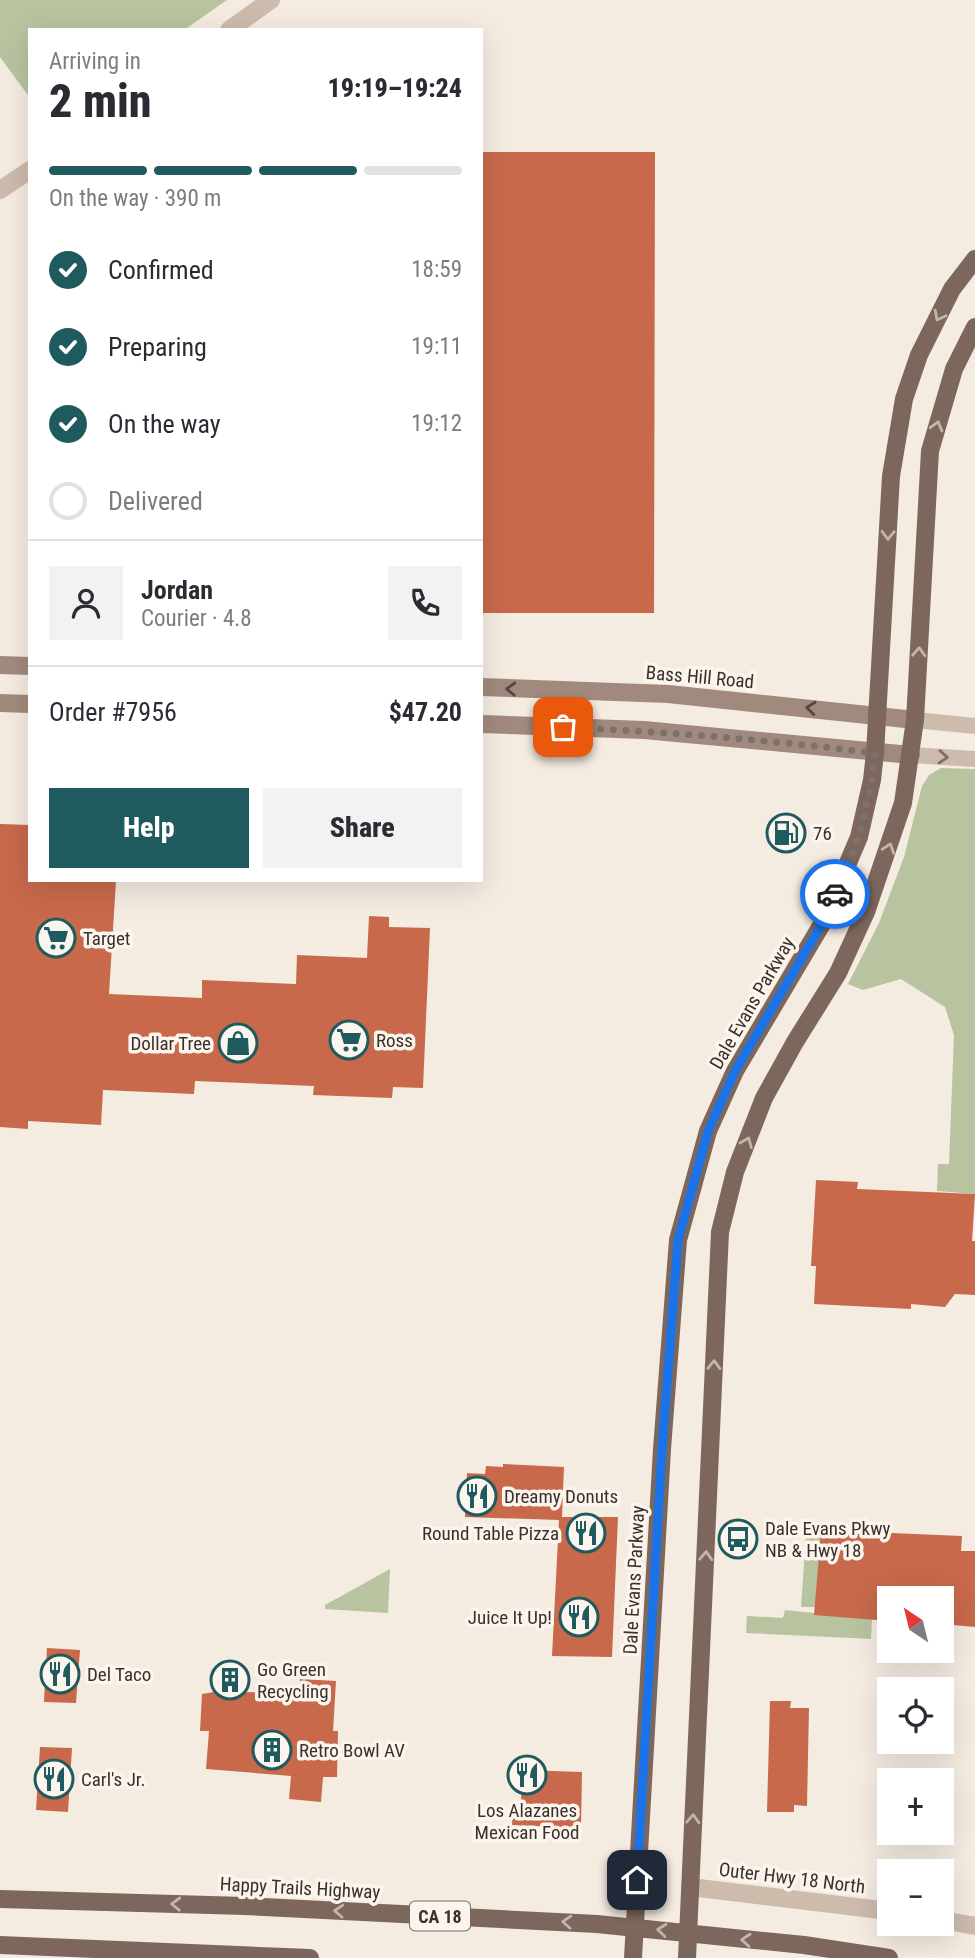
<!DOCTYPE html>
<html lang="en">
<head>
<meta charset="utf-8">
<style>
	body { margin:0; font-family:"Roboto Condensed",sans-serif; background:#f2f2f3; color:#2b2b33; height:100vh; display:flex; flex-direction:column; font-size:26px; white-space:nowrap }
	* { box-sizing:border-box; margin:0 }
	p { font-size:23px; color:#7c7c81 }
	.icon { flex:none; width:38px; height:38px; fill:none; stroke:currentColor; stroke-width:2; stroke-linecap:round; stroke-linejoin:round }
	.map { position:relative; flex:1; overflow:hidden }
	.details { position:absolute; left:28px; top:28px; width:455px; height:854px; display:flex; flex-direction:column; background:#fff; border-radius:0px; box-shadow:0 7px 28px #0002 }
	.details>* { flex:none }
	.needle { width:46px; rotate:325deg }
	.tools { position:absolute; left:877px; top:1586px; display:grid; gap:14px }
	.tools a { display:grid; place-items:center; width:77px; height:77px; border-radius:0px; background:#fff; box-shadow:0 7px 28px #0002; font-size:35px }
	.pin { position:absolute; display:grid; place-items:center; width:60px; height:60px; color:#fff; margin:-30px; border-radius:14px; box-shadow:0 4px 10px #0006 }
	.courier { position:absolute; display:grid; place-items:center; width:70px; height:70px; margin:-35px; border:5px solid #1a73e8; border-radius:50%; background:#fff; color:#222; box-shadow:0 2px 9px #0007 }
	.summary em { font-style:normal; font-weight:800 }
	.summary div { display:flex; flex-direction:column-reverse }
	.summary { display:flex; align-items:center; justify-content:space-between; height:119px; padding:0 21px }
	h1 { font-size:46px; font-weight:800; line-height:52px }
	.bar { display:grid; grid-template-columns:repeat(4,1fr); gap:10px 7px; align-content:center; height:84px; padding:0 21px }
	.bar i { height:9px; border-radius:5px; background:#e1e1e2 }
	.bar .on { background:#1f5a5e }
	.bar p { grid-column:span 4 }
	.line { display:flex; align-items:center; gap:18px; padding:0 21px; border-top:2px solid #e1e1e2 }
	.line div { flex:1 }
	.round { display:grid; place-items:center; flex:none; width:74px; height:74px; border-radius:0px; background:#f2f2f3 }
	ol { padding:0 21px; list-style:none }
	li { display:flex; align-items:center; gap:21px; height:77px }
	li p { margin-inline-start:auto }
	li .icon { padding:7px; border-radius:50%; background:#1f5a5e; color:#fff; stroke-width:4 }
	li:last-child { color:#7c7c81 }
	li i { width:38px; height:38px; border:4px solid #e1e1e2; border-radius:50% }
	.button { display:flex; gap:14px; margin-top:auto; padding:14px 21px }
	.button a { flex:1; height:80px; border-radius:0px; background:#1f5a5e; color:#fff; font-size:28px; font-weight:800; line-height:80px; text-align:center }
	.button a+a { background:#f2f2f3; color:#2b2b33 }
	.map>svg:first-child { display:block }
</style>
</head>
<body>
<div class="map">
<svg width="975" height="1958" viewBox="0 0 975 1958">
	<rect width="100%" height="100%" fill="#f4ebe1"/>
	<path fill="#b8c4a0" d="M0 0H227L184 30H30V98L0 57Z
		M941 768 975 769V1194L937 1191 938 1164H949L954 1035 945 1007 901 979 863 990 848 984 879 923 904 857 922 786 929 775Z
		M806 1535H821L815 1607H801Z
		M390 1569 388 1613 325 1609V1605Z
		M785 1610 872 1619 871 1639 746 1633 747 1616 783 1618Z"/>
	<path fill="#c8694b" d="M481 152H655L654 613H481Z
		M0 824 30 825V880L116 881 109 994 202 998V980L296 984 297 955 367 958 369 916 389 917V927L430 928 423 1088 393 1087 392 1098 313 1095 314 1086 195 1081 194 1094 103 1090 101 1125 28 1121V1129L0 1127Z
		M816 1180 858 1182 857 1189 975 1194 972 1241H975V1295L955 1294 945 1307 911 1304V1309L814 1304 816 1266H811Z
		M503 1464 564 1467 562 1517H618L612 1657 552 1656 559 1520 465 1517 467 1473 485 1474 486 1466 503 1467Z
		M821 1530 962 1536 961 1551H975V1627L942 1624V1598H889V1621L814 1615Z
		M47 1648 80 1650 76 1703 44 1702 45 1681H42L43 1667H46Z
		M222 1674 238 1675 237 1692 299 1693 300 1679 336 1681 333 1731H338L337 1777H323L321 1802 289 1799 291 1776 206 1769 209 1731H200L202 1694 220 1691Z
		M770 1701H791L790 1708H809L807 1806 794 1805V1812H767Z
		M40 1747 72 1748 68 1812 36 1810Z
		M522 1770 582 1772 581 1828 512 1825 513 1805H521Z"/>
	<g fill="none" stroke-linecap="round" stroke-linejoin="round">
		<path stroke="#cdbbac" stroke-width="16" d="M915 720 975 726
			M911 755 975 759"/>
		<path stroke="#cdbbac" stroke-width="18" d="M229 30 271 0
			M0 190 30 170
			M690 1887 889 1911
			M942 1920 975 1926"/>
		<path stroke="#a18a7d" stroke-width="18" d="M0 665 30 666
			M481 687 668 694 915 720
			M0 703 30 704
			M481 724 644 730 911 755"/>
		<path stroke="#7d675c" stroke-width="18" d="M0 1899 245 1906 597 1924 804 1945 889 1958
			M0 1945 310 1958
			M633 1958 662 1449 678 1240 708 1131 735 1071 822 924 859 837 872 780 875 753 891 476 904 399 919 355 952 289 975 259
			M687 1958 720 1232 735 1172 764 1098 795 1042 838 973 866 912 903 803 915 720 930 451 954 369 975 327"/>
	</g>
	<defs><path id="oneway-chevron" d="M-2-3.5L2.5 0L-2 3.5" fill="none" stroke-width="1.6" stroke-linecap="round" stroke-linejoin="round" transform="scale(1.75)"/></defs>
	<g stroke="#c2b5ac">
		<use href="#oneway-chevron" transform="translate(939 316) rotate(117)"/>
		<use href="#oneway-chevron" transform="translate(937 426) rotate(-74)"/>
		<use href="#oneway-chevron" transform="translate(888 535) rotate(92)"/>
		<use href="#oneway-chevron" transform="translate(919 652) rotate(-87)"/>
		<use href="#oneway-chevron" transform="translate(889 848) rotate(-71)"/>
		<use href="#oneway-chevron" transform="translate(747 1142) rotate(-68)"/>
		<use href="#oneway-chevron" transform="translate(714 1365) rotate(-88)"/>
		<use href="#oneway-chevron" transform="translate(706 1556) rotate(-87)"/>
		<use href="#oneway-chevron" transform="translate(693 1819) rotate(-87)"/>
		<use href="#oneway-chevron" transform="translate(176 1904) rotate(-178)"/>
		<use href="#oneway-chevron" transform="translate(339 1911) rotate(-177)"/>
		<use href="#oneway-chevron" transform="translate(567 1922) rotate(-177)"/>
		<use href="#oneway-chevron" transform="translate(662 1930) rotate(-174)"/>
		<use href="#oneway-chevron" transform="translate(746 1940) rotate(-175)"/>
	</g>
	<g stroke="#544640">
		<use href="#oneway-chevron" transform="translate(511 689) rotate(-178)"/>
		<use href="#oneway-chevron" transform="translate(811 708) rotate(-174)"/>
	</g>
	<use stroke="#7d6f65" href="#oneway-chevron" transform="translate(943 757) rotate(4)"/>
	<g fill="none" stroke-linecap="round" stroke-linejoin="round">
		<path stroke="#7c716b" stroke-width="7" stroke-dasharray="0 12.6" d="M563 727C667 732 771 740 875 753L872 780 859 837 835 894"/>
		<path stroke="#1a73e8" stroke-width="9" d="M637 1880 662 1449 678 1240 708 1131 735 1071 822 924 835 894"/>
	</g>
	<defs>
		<symbol id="fuel-ring" viewBox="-11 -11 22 22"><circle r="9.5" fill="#fbf5ee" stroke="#1f5a5e" stroke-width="1.5"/><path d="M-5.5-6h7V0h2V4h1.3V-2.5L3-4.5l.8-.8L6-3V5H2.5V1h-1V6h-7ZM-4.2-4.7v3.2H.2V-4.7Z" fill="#1f5a5e"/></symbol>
		<symbol id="supermarket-ring" viewBox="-11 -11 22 22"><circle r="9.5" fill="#fbf5ee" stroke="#1f5a5e" stroke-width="1.5"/><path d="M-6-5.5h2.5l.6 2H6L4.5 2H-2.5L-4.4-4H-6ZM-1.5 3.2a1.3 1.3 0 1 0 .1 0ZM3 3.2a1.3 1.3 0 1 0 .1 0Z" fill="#1f5a5e"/></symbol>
		<symbol id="shop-ring" viewBox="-11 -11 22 22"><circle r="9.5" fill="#fbf5ee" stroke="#1f5a5e" stroke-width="1.5"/><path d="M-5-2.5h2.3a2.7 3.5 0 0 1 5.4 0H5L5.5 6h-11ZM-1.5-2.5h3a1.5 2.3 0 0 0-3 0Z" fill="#1f5a5e"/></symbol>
		<symbol id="restaurant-ring" viewBox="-11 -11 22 22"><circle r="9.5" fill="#fbf5ee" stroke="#1f5a5e" stroke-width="1.5"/><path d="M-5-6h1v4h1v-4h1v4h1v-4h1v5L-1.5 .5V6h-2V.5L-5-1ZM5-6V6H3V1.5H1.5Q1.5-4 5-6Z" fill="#1f5a5e"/></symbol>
		<symbol id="bus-ring" viewBox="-11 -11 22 22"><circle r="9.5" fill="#fbf5ee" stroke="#1f5a5e" stroke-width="1.5"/><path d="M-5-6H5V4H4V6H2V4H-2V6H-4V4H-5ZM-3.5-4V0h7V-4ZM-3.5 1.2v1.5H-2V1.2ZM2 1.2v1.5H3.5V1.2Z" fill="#1f5a5e"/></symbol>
		<symbol id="building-ring" viewBox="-11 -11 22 22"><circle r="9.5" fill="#fbf5ee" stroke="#1f5a5e" stroke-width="1.5"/><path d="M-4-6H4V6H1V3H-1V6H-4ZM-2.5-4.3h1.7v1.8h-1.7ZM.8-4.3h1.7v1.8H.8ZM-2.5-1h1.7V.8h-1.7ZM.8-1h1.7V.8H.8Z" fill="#1f5a5e"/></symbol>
	</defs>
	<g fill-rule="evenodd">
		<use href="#fuel-ring" x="764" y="811" width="44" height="44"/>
		<use href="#supermarket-ring" x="34" y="916" width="44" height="44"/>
		<use href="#supermarket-ring" x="327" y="1018" width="44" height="44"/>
		<use href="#shop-ring" x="216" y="1021" width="44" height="44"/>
		<use href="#restaurant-ring" x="455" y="1474" width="44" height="44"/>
		<use href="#restaurant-ring" x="564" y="1511" width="44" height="44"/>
		<use href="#bus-ring" x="716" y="1517" width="44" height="44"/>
		<use href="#restaurant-ring" x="557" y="1595" width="44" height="44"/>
		<use href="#restaurant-ring" x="38" y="1652" width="44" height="44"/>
		<use href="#building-ring" x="208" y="1658" width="44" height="44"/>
		<use href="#building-ring" x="250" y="1728" width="44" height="44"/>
		<use href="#restaurant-ring" x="505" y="1753" width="44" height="44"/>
		<use href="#restaurant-ring" x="32" y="1757" width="44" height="44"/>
	</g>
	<g text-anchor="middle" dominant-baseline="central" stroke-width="7" stroke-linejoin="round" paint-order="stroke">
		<rect fill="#fbf5ee" stroke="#756b66" stroke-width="2" x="410" y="1901.5" width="60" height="29" rx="5"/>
		<g font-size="18" font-weight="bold" fill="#3b302b">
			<text x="440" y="1916">CA 18</text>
		</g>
		<g font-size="19" fill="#3b302b" stroke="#fbf5ee">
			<text transform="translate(700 677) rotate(5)">Bass Hill Road</text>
			<text transform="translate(752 1003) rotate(-60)">Dale Evans Parkway</text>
			<text transform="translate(634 1580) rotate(-87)">Dale Evans Parkway</text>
			<text transform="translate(792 1878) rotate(7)">Outer Hwy 18 North</text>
			<text transform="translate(300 1888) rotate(3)">Happy Trails Highway</text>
		</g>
		<g font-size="19" fill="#3b302b" stroke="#fbf5ee" text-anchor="start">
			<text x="813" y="833">76</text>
			<text x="83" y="938">Target</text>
			<text x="376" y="1040">Ross</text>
			<text x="211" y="1043" text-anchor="end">Dollar Tree</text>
			<text x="504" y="1496">Dreamy Donuts</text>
			<text x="765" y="1528">Dale Evans Pkwy<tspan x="765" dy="22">NB &amp; Hwy 18</tspan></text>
			<text x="559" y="1533" text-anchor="end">Round Table Pizza</text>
			<text x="552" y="1617" text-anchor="end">Juice It Up!</text>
			<text x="257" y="1669">Go Green<tspan x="257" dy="22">Recycling</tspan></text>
			<text x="87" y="1674">Del Taco</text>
			<text x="299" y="1750">Retro Bowl AV</text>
			<text x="81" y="1779">Carl's Jr.</text>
			<text x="527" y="1810" text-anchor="middle">Los Alazanes<tspan x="527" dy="22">Mexican Food</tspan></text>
		</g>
	</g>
</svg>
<div class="tools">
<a><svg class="needle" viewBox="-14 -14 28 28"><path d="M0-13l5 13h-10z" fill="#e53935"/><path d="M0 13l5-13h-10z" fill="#7c7c81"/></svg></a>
<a><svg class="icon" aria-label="locate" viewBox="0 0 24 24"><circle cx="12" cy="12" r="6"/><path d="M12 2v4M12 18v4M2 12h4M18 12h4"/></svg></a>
<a>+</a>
<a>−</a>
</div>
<div class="pin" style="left:563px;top:727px;background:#ea580c"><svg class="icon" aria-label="bag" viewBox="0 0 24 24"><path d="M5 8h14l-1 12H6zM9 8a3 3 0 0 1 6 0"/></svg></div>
<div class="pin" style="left:637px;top:1880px;background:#1f2937"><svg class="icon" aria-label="home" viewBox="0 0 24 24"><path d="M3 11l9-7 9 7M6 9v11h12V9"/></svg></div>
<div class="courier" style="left:835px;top:894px"><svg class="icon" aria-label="car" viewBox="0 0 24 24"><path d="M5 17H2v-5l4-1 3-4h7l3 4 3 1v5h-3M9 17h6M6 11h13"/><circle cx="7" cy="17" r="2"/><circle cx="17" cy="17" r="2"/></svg></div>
<section class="details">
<div class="summary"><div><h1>2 min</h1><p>Arriving in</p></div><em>19:19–19:24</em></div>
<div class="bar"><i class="on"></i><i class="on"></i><i class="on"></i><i></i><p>On the way · 390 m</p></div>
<ol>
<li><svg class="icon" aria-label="check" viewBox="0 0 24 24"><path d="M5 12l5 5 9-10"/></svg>Confirmed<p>18:59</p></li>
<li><svg class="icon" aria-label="check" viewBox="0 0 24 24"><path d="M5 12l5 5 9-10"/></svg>Preparing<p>19:11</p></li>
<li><svg class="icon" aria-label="check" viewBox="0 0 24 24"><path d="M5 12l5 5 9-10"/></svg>On the way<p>19:12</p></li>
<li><i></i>Delivered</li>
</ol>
<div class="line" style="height:126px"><a class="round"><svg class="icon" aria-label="person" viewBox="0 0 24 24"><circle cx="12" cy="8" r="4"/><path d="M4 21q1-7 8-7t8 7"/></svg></a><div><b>Jordan</b><p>Courier · 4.8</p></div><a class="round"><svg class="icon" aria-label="phone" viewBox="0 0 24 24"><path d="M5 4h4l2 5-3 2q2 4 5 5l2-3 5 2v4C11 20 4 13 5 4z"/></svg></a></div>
<div class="line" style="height:91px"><div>Order #7956</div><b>$47.20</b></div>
<div class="button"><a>Help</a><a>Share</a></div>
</section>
</div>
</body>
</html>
